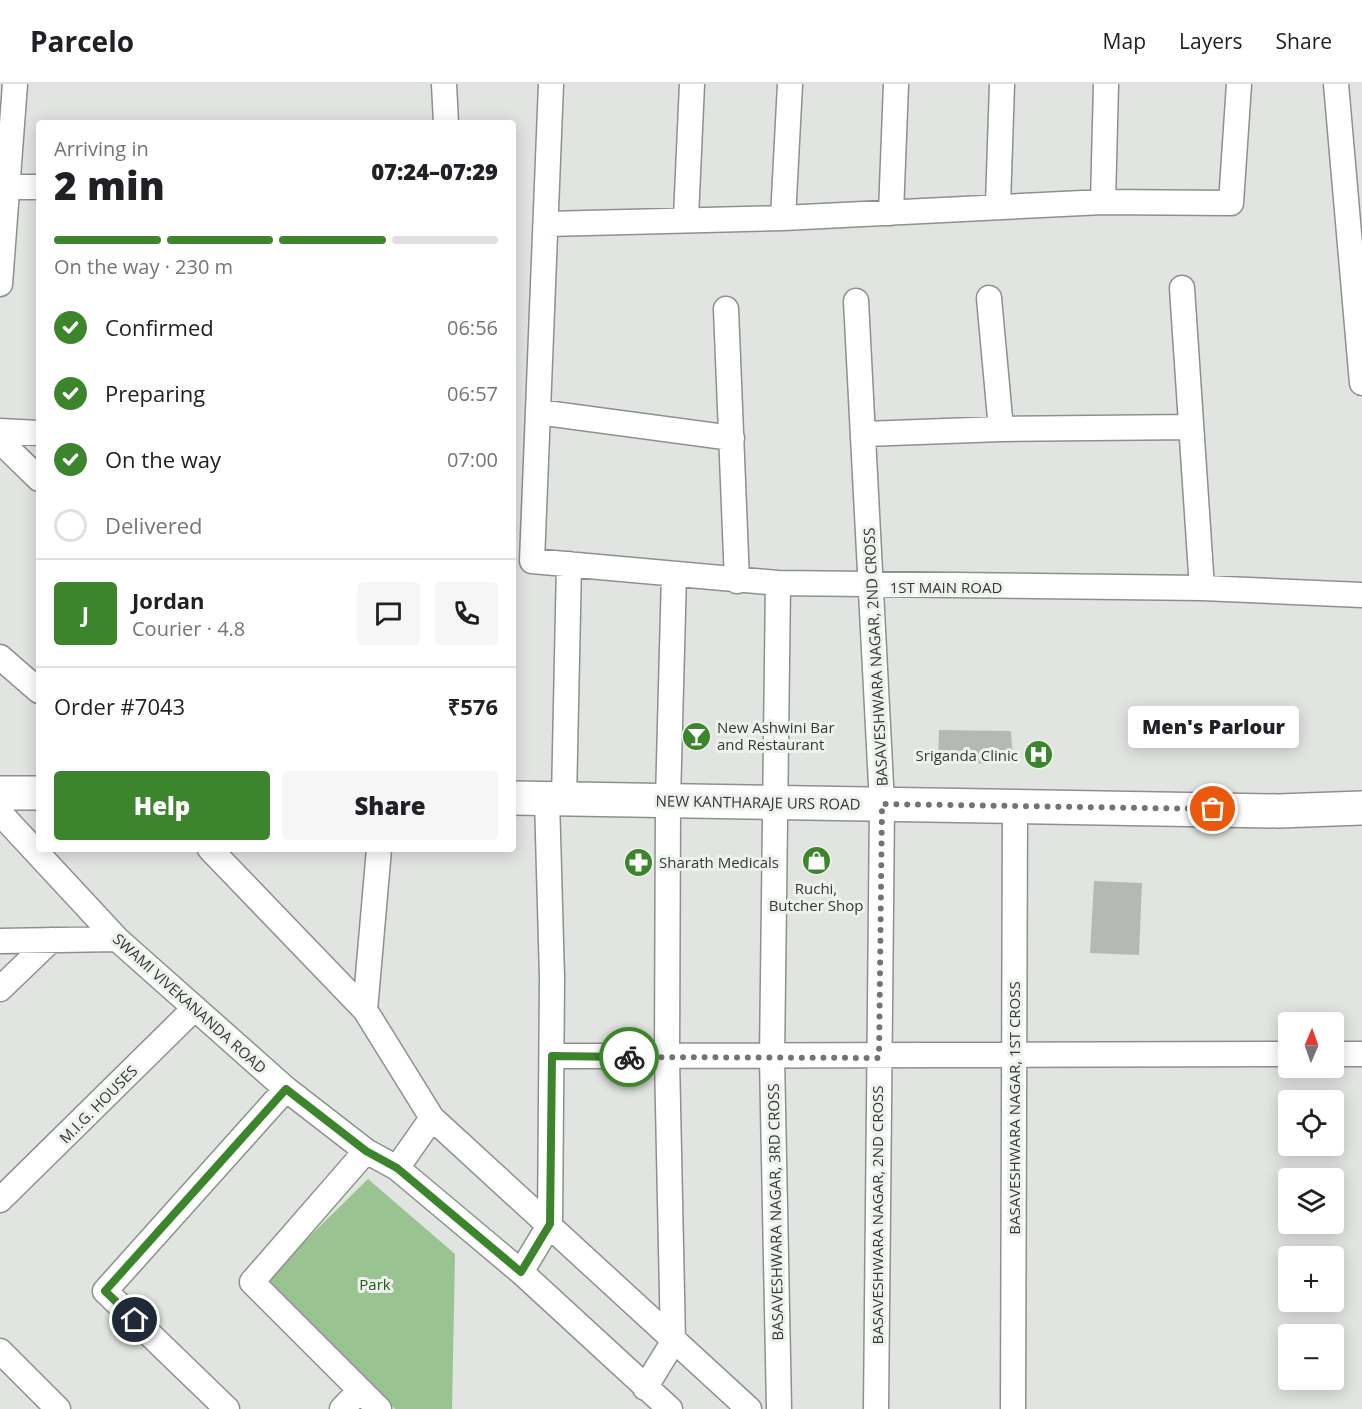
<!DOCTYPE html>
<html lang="en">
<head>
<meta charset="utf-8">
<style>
	body { margin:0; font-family:"Open Sans",sans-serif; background:#f6f6f6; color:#202124; height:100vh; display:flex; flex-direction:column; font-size:22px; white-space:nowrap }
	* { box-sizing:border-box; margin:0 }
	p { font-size:20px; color:#757577 }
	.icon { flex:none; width:33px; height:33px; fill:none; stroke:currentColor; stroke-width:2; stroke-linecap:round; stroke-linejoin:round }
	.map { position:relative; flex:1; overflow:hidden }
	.details { position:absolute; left:36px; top:36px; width:480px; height:732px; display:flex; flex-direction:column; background:#fff; border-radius:6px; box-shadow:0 3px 15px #0003 }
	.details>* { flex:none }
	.needle { width:39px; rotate:2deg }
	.buttons { position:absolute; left:1278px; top:928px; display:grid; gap:12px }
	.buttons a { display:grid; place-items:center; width:66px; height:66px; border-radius:6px; background:#fff; box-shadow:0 3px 15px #0003; font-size:30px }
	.pin { position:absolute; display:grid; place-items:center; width:51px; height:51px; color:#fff; margin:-26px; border:3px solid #fff; border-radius:50%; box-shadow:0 2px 6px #0007 }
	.courier { position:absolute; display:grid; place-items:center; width:60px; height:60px; margin:-30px; border:4px solid #3d852c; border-radius:50%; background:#fff; color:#222; box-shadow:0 2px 8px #0007 }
	.bubble { position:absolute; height:42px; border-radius:6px; background:#fff; box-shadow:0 3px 15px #0003; font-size:20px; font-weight:800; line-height:42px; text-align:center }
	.headline em { font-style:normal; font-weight:800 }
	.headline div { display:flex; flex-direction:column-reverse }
	.headline { display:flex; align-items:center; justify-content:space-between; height:102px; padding:0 18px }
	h1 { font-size:39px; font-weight:800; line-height:45px }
	.bar { display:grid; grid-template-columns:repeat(4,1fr); gap:9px 6px; align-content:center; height:72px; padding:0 18px }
	.bar i { height:8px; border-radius:4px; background:#e0e0e0 }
	.bar .current { background:#3d852c }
	.bar p { grid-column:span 4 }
	.line { display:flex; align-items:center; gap:15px; padding:0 18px; border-top:2px solid #e0e0e0 }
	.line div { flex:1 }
	.round { display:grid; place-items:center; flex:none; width:63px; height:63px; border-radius:6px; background:#f6f6f6 }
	ol { padding:0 18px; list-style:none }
	li { display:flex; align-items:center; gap:18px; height:66px }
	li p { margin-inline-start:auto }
	li .icon { padding:6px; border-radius:50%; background:#3d852c; color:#fff; stroke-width:4 }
	li:last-child { color:#757577 }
	li i { width:33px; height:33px; border:3px solid #e0e0e0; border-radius:50% }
	.cta { display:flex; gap:12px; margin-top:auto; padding:12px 18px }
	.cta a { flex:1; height:69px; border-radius:6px; background:#3d852c; color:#fff; font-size:24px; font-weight:800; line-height:69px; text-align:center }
	.cta a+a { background:#f6f6f6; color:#202124 }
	header { display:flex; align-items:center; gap:36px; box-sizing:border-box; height:84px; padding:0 30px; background:#fff; border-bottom:2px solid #e0e0e0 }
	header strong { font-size:28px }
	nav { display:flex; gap:33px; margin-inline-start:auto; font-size:21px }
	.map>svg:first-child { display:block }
</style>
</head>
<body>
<header>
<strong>Parcelo</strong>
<nav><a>Map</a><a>Layers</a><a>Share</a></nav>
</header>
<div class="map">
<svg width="1362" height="1325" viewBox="0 0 1362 1325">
	<rect width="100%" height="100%" fill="#e1e4e0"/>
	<path fill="#99c390" d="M368 1095 455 1170 452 1325H395L264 1197Z"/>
	<path fill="#b5b8b4" d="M939 646 1011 647 1013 680 938 679Z
		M1094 797 1142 799 1139 871 1090 869Z"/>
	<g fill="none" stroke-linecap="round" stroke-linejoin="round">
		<defs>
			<path id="minor" d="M444 0 446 39
				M551 0 532 477 778 499 1202 504 1362 511
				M1336 0 1362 299
				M7 103H39
				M1103 118 1106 0
				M998 121 1002 0
				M891 129 896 0
				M686 134 692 0
				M783 134 790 0
				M547 140 783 134 1103 118 1231 119 1239 0
				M0 200 15 0
				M1182 204 1202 504
				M989 214 1001 345
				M856 217 882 720 876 1325
				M726 225 737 497
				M538 328 732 354
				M0 347 39 349
				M864 350 1001 345 1191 343
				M0 357 39 395
				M778 499 772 974 779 1325
				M0 573 39 607
				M564 715 569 480
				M0 729 117 855 286 1005 366 1067 397 1084 521 1188 670 1325
				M210 765 365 926 432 1034 749 1325
				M0 857 117 855
				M0 905 51 856
				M365 926 379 765
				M1334 970H1362
				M552 972 1288 970
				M397 1084 432 1034
				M0 1116 195 924
				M521 1188 550 1140 552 894 547 715
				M0 1267 58 1325
				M645 1304 673 1258 667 974 668 716 674 490
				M360 1306 379 1325
				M227 1325 105 1207 286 1005
				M342 1325 360 1306 252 1198 366 1067
				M1013 1325 1015 722"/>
			<path id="secondary" d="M0 709H39
				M513 714 1279 727 1362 724"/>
		</defs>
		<use href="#minor" stroke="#8d918d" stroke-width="27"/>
		<use href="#secondary" stroke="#8d918d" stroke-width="36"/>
		<use href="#minor" stroke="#fff" stroke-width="24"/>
		<use href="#secondary" stroke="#fff" stroke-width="33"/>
	</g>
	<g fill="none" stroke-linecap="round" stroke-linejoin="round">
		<path stroke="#727472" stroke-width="6" stroke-dasharray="0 10.8" d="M629 973 879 974 882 720 1213 725"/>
		<path stroke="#3d852c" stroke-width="8" d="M135 1236 105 1207 286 1005 366 1067 397 1084 521 1188 550 1140 552 972 629 973"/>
	</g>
	<defs>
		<symbol id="bar-disc" viewBox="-11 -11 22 22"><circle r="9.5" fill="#3d852c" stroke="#eef2ed"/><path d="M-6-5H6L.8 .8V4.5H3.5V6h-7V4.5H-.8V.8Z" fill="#fff"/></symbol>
		<symbol id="hospital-disc" viewBox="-11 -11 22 22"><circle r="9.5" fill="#3d852c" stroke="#eef2ed"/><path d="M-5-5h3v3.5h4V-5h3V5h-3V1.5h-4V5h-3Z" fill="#fff"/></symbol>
		<symbol id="shop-disc" viewBox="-11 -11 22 22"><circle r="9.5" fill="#3d852c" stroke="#eef2ed"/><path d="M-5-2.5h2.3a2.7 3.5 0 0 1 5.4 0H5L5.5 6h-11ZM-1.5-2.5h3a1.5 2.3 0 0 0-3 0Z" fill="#fff"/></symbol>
		<symbol id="pharmacy-disc" viewBox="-11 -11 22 22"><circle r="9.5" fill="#3d852c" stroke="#eef2ed"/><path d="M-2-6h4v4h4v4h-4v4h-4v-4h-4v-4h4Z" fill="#fff"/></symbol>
	</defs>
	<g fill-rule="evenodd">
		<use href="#bar-disc" x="680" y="636" width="33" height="33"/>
		<use href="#hospital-disc" x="1022" y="654" width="33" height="33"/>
		<use href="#shop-disc" x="800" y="760" width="33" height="33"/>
		<use href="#pharmacy-disc" x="622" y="762" width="33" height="33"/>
	</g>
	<g text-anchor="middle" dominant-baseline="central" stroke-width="6" stroke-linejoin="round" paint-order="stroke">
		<g font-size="15" fill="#363736" stroke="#eef2ed">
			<text x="946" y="503">1ST MAIN ROAD</text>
			<text transform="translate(875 573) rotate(-93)">BASAVESHWARA NAGAR, 2ND CROSS</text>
			<text transform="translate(758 718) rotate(1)">NEW KANTHARAJE URS ROAD</text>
			<text transform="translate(190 919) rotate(42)">SWAMI VIVEKANANDA ROAD</text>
			<text transform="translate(98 1020) rotate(-45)">M.I.G. HOUSES</text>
			<text transform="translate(1014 1024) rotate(-90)">BASAVESHWARA NAGAR, 1ST CROSS</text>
			<text transform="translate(775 1128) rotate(-91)">BASAVESHWARA NAGAR, 3RD CROSS</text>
			<text transform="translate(877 1131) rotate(-90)">BASAVESHWARA NAGAR, 2ND CROSS</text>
		</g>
		<g font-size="15" fill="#363736" stroke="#eef2ed" text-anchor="start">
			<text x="717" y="643">New Ashwini Bar<tspan x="717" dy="17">and Restaurant</tspan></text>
			<text x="1018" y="671" text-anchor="end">Sriganda Clinic</text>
			<text x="659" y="778">Sharath Medicals</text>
			<text x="816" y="804" text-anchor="middle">Ruchi,<tspan x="816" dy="17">Butcher Shop</tspan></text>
		</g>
		<g font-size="15" fill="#235617" stroke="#eef2ed">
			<text x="375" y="1200">Park</text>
		</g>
	</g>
</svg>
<div class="buttons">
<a><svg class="needle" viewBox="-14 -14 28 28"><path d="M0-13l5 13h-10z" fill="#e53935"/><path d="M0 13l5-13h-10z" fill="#757577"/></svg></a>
<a><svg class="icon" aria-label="locate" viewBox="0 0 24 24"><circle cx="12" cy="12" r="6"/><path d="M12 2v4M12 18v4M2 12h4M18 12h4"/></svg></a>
<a><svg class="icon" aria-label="layers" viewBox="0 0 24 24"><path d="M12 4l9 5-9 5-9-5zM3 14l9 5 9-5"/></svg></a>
<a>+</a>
<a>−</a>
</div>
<div class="pin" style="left:1213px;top:725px;background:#ea580c"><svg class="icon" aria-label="bag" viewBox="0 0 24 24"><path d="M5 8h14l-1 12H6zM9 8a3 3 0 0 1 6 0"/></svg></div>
<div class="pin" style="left:135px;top:1236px;background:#1f2937"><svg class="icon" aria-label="home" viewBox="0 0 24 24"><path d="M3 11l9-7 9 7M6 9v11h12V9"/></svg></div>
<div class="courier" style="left:629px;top:973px"><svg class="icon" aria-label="bike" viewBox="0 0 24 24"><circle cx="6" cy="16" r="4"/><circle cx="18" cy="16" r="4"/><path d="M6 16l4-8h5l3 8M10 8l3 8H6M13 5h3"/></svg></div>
<div class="bubble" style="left:1128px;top:622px;width:171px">Men's Parlour</div>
<section class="details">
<div class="headline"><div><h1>2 min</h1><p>Arriving in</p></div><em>07:24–07:29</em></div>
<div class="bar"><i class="current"></i><i class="current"></i><i class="current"></i><i></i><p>On the way · 230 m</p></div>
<ol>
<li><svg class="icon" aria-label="check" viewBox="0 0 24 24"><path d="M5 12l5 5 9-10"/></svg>Confirmed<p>06:56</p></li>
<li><svg class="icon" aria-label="check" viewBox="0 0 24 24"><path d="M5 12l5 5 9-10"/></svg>Preparing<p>06:57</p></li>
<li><svg class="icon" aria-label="check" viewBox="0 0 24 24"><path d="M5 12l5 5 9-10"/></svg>On the way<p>07:00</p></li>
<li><i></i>Delivered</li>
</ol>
<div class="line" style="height:108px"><b class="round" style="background:#3d852c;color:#fff">J</b><div><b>Jordan</b><p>Courier · 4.8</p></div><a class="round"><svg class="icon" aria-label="chat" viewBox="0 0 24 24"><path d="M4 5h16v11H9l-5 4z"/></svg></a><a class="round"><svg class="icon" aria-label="phone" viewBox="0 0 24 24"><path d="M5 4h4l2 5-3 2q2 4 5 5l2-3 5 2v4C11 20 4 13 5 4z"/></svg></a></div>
<div class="line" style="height:78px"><div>Order #7043</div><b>₹576</b></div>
<div class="cta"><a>Help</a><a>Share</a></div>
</section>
</div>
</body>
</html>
